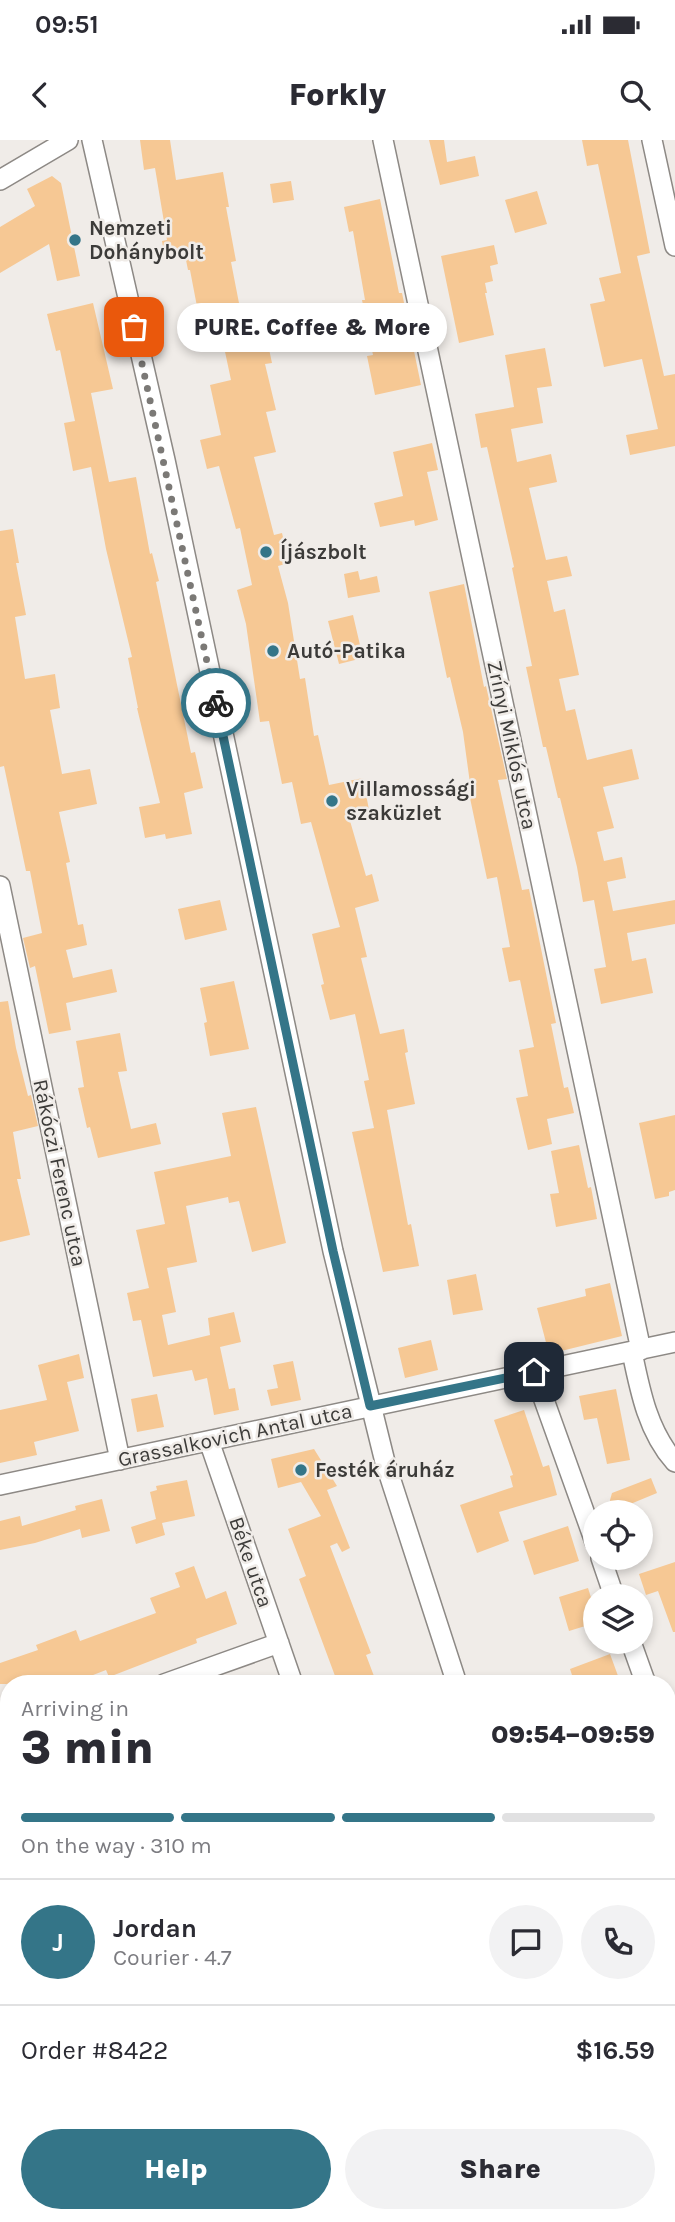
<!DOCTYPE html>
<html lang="en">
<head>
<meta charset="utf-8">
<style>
	body { margin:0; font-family:Karla,sans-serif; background:#f2f2f3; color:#2b2b33; height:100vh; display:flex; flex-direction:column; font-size:26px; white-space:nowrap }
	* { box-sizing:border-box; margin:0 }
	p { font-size:23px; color:#7c7c81 }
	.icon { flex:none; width:38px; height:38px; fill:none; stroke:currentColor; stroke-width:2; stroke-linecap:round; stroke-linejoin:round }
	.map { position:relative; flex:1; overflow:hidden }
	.drawer { position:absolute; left:0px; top:1535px; width:676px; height:548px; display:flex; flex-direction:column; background:#fff; border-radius:28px 28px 0 0; box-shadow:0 4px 10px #0003 }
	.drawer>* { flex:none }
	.controls { position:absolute; left:583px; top:1360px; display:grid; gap:14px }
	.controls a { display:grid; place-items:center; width:70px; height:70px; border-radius:50%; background:#fff; box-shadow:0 4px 10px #0003; font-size:35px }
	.pin { position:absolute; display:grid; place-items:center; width:60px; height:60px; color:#fff; margin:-30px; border-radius:14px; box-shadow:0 4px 10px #0006 }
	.courier { position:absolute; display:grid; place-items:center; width:70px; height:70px; margin:-35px; border:5px solid #347588; border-radius:50%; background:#fff; color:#222; box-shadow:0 2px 9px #0007 }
	.bubble { position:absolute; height:49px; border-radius:24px; background:#fff; box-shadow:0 4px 10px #0003; font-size:23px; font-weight:800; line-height:49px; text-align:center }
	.headline em { font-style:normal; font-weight:800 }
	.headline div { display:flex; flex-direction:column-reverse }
	.headline { display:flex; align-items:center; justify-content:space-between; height:119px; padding:0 21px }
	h1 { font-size:46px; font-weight:800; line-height:52px }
	.bar { display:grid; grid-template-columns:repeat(4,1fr); gap:10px 7px; align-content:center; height:84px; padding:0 21px }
	.bar i { height:9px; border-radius:5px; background:#e1e1e2 }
	.bar .current { background:#347588 }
	.bar p { grid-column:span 4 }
	.line { display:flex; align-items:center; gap:18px; padding:0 21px; border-top:2px solid #e1e1e2 }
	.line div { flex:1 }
	.round { display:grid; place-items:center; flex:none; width:74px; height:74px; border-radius:37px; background:#f2f2f3 }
	.cta { display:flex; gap:14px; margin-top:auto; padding:14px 21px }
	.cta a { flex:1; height:80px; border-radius:42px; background:#347588; color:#fff; font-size:28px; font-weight:800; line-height:80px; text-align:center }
	.cta a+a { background:#f2f2f3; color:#2b2b33 }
	.status { display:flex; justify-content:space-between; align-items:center; height:49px; padding:0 35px; background:#fff; direction:ltr }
	.status svg { height:19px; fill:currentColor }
	header { display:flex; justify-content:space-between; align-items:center; height:91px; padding:0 21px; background:#fff; font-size:32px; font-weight:800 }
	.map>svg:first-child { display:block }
</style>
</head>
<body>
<div class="status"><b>09:51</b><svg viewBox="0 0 49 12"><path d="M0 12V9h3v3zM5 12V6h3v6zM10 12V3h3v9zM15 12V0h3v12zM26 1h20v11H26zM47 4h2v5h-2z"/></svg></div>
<header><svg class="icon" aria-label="back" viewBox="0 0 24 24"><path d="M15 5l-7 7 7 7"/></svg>Forkly<svg class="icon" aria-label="search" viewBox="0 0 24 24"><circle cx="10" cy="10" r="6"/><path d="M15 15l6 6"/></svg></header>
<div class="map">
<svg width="675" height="2082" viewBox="0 0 675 2082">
	<rect width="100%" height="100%" fill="#f0ece8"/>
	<path fill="#f6c894" d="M140 0H170L176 40 223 32 229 67H226L236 121 231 122 245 194 265 190 272 223 265 224 276 270 266 272 276 312 254 317 274 395 282 393 289 423 278 426 288 463 300 539 305 538 314 596 318 595 329 645 363 638 369 670 348 674 366 736 372 734 379 761 355 768 367 817 361 818 380 894 404 889 408 912 405 913 415 964 387 970 408 1085 411 1084 419 1126 383 1132 352 992 374 988 364 941 369 940 355 874 330 880 321 845 324 844 312 794 340 787 311 682 301 684 292 642 282 644 269 581 260 582 246 484 237 450 252 445 240 388 236 389 219 326 207 329 200 300 221 295 210 245 231 240 217 174 199 177 190 130H188L185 115 165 119 162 101 167 100 155 28 144 30Z
		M429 0H444L447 22 475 16 479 36 440 45Z
		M582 0H628L650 113 637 116 664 236 675 234V306L630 315 626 295 658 289 642 219 604 227 590 164 605 161 599 138 621 133 598 24 587 26Z
		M52 36 61 43 80 136 57 141 49 104 0 133V87L35 66 27 49Z
		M291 41 294 60 273 63 270 44Z
		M537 51 547 84 515 93 505 60Z
		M380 59 399 153H402L421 245 375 255 367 216 373 215 362 160H365L353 91 349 92 344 67Z
		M494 105 498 124 490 126 493 141 485 143 487 153H485L494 195 459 203 441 116Z
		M93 163 113 249 91 253 109 342 136 337 150 414 152 413 159 441 156 442 191 613 195 612 203 648 184 653 192 694 166 699 165 694 145 698 139 667 160 663 137 568H138L128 518 132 517 106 409 91 327 73 331 64 283 75 281 60 210 56 211 47 174Z
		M545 208 552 246 537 248 543 283 511 289 517 322 551 314 557 342 529 348 546 420 567 416 572 436 547 441 554 472 565 469 579 535 559 539 566 571 575 569 587 620 632 609 639 639 603 647 614 688 597 692 604 721 622 717 626 738 607 742 613 771 675 760V784L627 793 632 821 646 818 653 853 601 864 594 829 606 827 594 760 583 762 577 727 560 658H558L546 607H543L526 527 532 526 512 428 514 427 487 307 481 308 475 274 514 267 505 215Z
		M432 303 438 330 427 332 438 380 415 386 414 380 380 387 374 363 403 356 393 312Z
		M13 389 19 423H16L26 475 15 477 25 539 55 534 60 568 50 570 62 634 90 629 97 664 59 672 70 722 66 723 78 785 83 784 87 805 66 810 73 838 112 829 117 852 66 863 71 890 49 894 35 826 30 828 23 798 42 793 30 731H26L4 626 0 627V391Z
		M358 431 360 440 377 436 380 452 348 458 344 434Z
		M464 444 484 547 486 546 507 639 498 640 522 750 529 749 556 883 551 884 564 948 568 947 574 973 547 979 552 1004 528 1010 516 958 528 956 519 910 534 907 520 840 509 842 502 808 510 807 497 737 487 739 470 658H472L463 592 450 537 447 538 429 452Z
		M353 475 363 518 339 524 328 481Z
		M220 760 227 790 185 800 178 769Z
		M234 841 249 909 210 916 204 883 207 882 200 848Z
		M8 861 16 908 28 956 31 955 38 986 13 992 21 1039H17L30 1095 0 1102V862Z
		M120 893 127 931 118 932 131 989 156 983 161 1004 98 1018 90 987 87 988 78 948 84 947 76 901Z
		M256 967 286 1103 252 1112 239 1061 229 1063 228 1057 186 1066 197 1122 167 1128 176 1172 162 1175 168 1205 210 1195 208 1178 234 1172 241 1202 220 1207 229 1249 235 1248 239 1270 214 1275 207 1238 195 1241 192 1230 153 1237 141 1180 133 1181 127 1153 149 1148 136 1090 165 1084 154 1032 231 1016 222 973Z
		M675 975V1050L669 1052V1056L655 1059 639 983Z
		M579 1005 588 1048 591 1047 597 1079 556 1087 550 1054 559 1053 551 1011Z
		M476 1134 483 1170 453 1175 447 1140Z
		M610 1143 622 1196 549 1214 537 1168 586 1156 585 1149Z
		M431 1200 438 1230 405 1238 398 1208Z
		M79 1214 84 1238 67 1242 79 1291 34 1302 37 1315 0 1323V1270L47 1260 38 1225Z
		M293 1221 301 1260 271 1266 267 1250 278 1248 273 1225Z
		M616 1249 630 1320 607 1324 597 1278 584 1280 579 1256Z
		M157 1254 164 1287 137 1292 131 1259Z
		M524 1270 543 1327 549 1325 557 1355 499 1372 509 1401 477 1413 460 1365 513 1347 510 1336 513 1335 494 1280Z
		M314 1309 337 1346 327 1350 350 1408 342 1412 337 1403 330 1406 371 1513 366 1515 377 1544H338L299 1439 306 1436 288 1389 321 1376 301 1342 278 1348 271 1319Z
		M651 1338 657 1353 628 1365 631 1372H614L610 1360 612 1353Z
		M187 1340 195 1376 162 1383 165 1395 136 1404 131 1387 156 1379 150 1352 157 1350 156 1346Z
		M102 1359 110 1391 82 1398 80 1389 35 1403 0 1410V1381L20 1376 22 1386 76 1370 75 1366Z
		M568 1386 579 1421 534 1435 523 1401Z
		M675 1422V1492H673L658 1451 646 1455 639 1434Z
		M194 1426 206 1459 226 1451 237 1484 196 1499 197 1503 109 1537 106 1530 70 1544H0V1523L38 1510 36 1505 76 1490 80 1501 156 1473 150 1458 180 1447 175 1433Z
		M588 1448 595 1470V1483L569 1491 559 1457Z
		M610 1514 621 1544H575L570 1529Z"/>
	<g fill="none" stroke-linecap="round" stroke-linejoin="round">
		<defs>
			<path id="minor" d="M92 0 165 320 333 1111 385 1322 457 1544
				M383 0 641 1210
				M652 0 675 106
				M0 40 68 0
				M0 746 120 1320
				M632 1212C640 1251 648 1292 675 1322
				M534 1232 595 1402
				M209 1301 293 1544
				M0 1345 675 1202
				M601 1418 614 1456
				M631 1502 646 1544
				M164 1544 279 1503
				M0 1601 9 1598
				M667 1601 675 1623
				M0 1821 9 1846
				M667 1833 675 1830
				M91 2074 94 2082
				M360 2074 363 2082
				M651 2074 654 2082
				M0 2077 9 2073"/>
		</defs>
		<use href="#minor" stroke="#8d8985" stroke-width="22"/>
		<use href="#minor" stroke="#fff" stroke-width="19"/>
	</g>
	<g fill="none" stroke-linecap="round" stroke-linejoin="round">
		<path stroke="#7b7976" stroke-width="7" stroke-dasharray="0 12.6" d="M134 187 216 563"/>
		<path stroke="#347588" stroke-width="9" d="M216 563 333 1111 370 1266 534 1232"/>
	</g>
	<g fill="#347588" stroke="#f0ece8" stroke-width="2.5">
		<circle cx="75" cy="100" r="7"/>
		<circle cx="266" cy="412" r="7"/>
		<circle cx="273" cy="511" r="7"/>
		<circle cx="332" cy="661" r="7"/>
		<circle cx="301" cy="1330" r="7"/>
	</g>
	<g text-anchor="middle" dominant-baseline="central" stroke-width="5" stroke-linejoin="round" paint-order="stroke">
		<g font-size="21" font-weight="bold" fill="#3c3b39" stroke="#f0ece8" text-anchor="start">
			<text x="89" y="88">Nemzeti<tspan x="89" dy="24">Dohánybolt</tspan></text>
			<text x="280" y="412">Íjászbolt</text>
			<text x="287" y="511">Autó-Patika</text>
			<text x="346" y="649">Villamossági<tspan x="346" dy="24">szaküzlet</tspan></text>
			<text x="315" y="1330">Festék áruház</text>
		</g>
		<g font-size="21" fill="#3c3b39" stroke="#f0ece8">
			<text transform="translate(512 605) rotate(78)">Zrínyi Miklós utca</text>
			<text transform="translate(60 1033) rotate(78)">Rákóczi Ferenc utca</text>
			<text transform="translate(235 1295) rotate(-12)">Grassalkovich Antal utca</text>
			<text transform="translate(251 1422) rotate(71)">Béke utca</text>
		</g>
	</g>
</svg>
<div class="controls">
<a><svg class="icon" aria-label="locate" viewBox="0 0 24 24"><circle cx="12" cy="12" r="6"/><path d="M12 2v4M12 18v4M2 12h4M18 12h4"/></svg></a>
<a><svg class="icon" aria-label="layers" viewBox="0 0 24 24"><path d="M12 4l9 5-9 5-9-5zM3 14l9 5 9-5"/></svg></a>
</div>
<div class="pin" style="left:134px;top:187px;background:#ea580c"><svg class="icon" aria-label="bag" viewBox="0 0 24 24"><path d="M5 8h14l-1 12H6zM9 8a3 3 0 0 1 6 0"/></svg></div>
<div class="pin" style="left:534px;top:1232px;background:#1f2937"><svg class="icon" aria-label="home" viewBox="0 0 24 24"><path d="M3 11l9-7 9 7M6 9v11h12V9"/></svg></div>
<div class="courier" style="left:216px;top:563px"><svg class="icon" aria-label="bike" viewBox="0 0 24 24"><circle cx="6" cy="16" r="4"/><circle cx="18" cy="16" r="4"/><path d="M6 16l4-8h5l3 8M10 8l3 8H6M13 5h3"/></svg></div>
<div class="bubble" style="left:177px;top:163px;width:270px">PURE. Coffee &amp; More</div>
<section class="drawer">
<div class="headline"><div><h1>3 min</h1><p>Arriving in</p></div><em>09:54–09:59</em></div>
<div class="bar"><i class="current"></i><i class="current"></i><i class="current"></i><i></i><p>On the way · 310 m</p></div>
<div class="line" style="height:126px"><b class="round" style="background:#347588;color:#fff">J</b><div><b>Jordan</b><p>Courier · 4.7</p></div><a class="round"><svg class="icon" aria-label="chat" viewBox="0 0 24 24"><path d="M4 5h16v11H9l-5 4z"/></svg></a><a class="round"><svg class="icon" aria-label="phone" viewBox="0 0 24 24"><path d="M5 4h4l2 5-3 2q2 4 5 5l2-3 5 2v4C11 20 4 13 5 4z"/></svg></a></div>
<div class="line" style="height:91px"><div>Order #8422</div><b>$16.59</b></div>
<div class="cta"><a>Help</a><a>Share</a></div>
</section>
</div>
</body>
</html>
